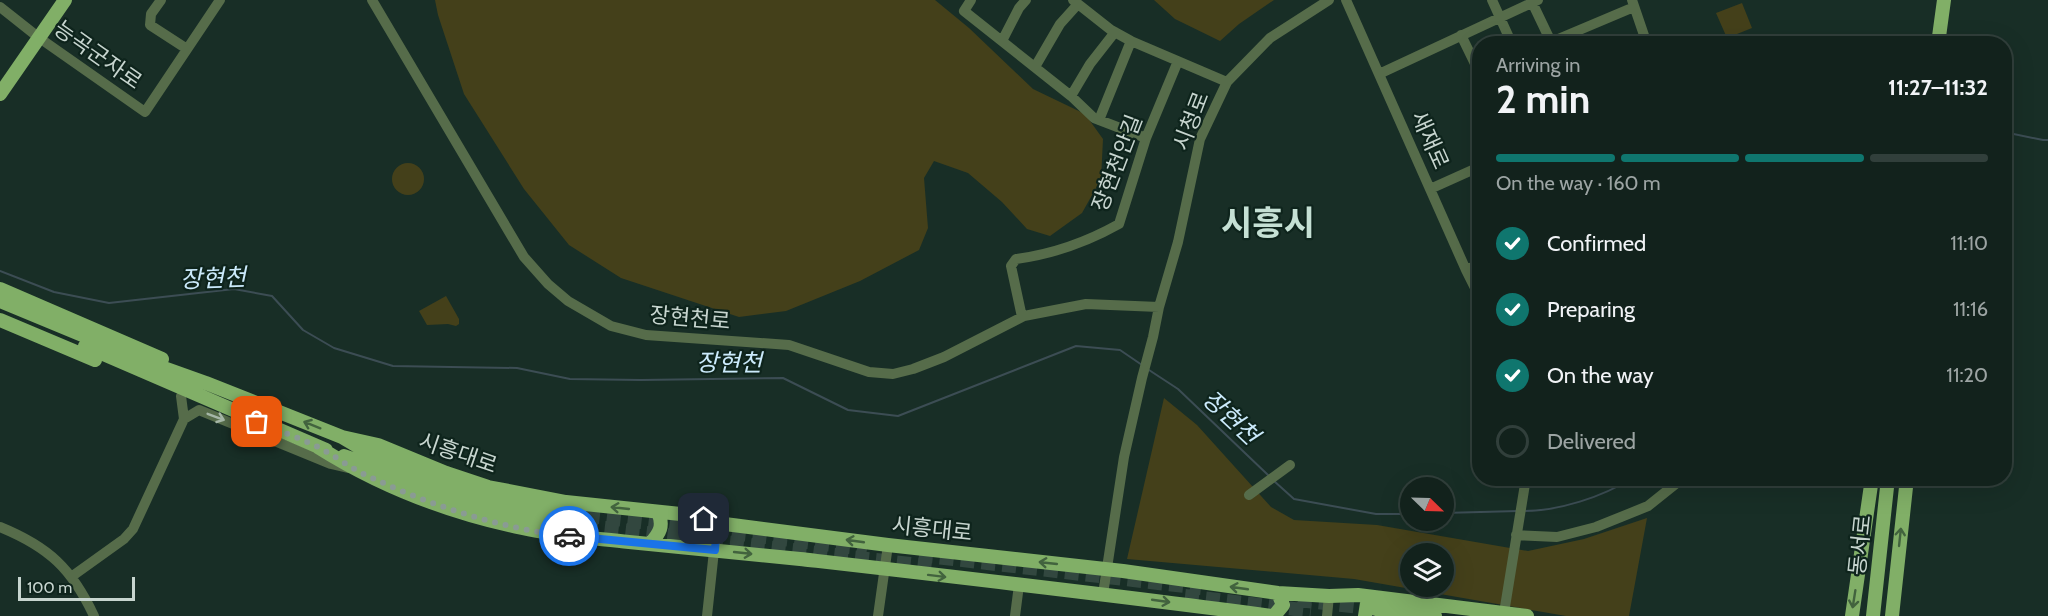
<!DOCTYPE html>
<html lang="en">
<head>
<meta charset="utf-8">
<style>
	body { margin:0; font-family:Cabin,"Noto Sans KR",sans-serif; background:#1b2a25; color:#f1f3f6; height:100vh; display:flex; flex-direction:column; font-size:22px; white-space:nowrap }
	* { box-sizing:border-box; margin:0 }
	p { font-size:20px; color:#9ca4a3 }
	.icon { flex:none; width:33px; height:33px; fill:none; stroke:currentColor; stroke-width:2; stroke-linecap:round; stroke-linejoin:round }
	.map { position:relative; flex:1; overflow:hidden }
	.panel { position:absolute; left:1472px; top:36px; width:540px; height:450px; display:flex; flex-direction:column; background:#12221c; border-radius:24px; box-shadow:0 6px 24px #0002,0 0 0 2px #313f3b }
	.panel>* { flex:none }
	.needle { width:39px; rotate:113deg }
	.controls { position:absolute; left:1400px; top:477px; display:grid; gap:12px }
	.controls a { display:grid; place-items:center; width:54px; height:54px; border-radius:50%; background:#12221c; box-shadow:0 6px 24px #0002,0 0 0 2px #313f3b; font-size:30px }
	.scale { position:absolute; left:18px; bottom:15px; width:117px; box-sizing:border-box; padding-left:6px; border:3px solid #c7d5cf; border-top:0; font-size:16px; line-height:21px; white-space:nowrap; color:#c7d5cf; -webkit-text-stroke:4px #0e241c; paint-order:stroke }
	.pin { position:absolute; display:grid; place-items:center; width:51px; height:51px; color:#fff; margin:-26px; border-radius:12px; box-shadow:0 3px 9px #0006 }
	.courier { position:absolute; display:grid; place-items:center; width:60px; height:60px; margin:-30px; border:4px solid #1a73e8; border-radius:50%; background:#fff; color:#222; box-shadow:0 2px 8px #0007 }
	.headline em { font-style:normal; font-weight:800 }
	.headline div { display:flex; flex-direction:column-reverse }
	.headline { display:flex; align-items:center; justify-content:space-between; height:102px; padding:0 24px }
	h1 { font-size:39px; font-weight:800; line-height:45px }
	.bar { display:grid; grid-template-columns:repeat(4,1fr); gap:9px 6px; align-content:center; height:72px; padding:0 24px }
	.bar i { height:8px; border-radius:4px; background:#313f3b }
	.bar .current { background:#0f766e }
	.bar p { grid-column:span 4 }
	ol { padding:0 24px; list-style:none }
	li { display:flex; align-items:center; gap:18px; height:66px }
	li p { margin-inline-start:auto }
	li .icon { padding:6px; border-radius:50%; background:#0f766e; color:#fff; stroke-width:4 }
	li:last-child { color:#9ca4a3 }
	li i { width:33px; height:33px; border:3px solid #313f3b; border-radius:50% }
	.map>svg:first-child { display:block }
</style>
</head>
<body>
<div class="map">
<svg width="2048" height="616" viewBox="0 0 2048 616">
	<rect width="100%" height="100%" fill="#182e26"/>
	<path fill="#44401a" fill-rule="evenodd" d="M435 0H935L969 28 1033 89 1085 114 1103 139 1101 179 1082 213 1050 236 1027 229 1002 202 968 173 934 161 924 178 928 228 919 250 860 281 786 311 739 317 621 278 569 245 524 189 464 94 438 15Z
		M1154 0H1274L1239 24 1220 41 1175 19Z
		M1742 3 1752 28 1727 38 1716 13Z
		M392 179a16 16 0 1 1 32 0a16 16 0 1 1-32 0Z
		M446 296 459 319V324L456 326 448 324 427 325 419 311Z
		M1164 398 1197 425 1271 507 1294 520 1377 525 1528 551 1584 539 1647 518 1629 616H1566L1354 579 1127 559ZM1410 554H1443V586H1410Z"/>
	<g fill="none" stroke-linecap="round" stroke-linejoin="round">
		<path stroke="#3c4d54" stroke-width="2" d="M2004 132 2043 140H2048
			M0 271 54 292 109 303 234 289 272 296 303 330 334 348 393 366 517 368 570 379 641 380 783 378 848 410 898 416 1076 346 1120 350 1142 365
			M1149 370 1178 389 1268 475
			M1274 481 1294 499 1376 514H1410
			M1524 511C1558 511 1603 497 1632 478
			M1443 513 1518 511"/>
		<path stroke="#32473f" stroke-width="14" stroke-dasharray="14 7" stroke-linecap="butt" d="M565 513 867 549
			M563 523 936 567
			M919 555 1201 588
			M1185 596 1311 611
			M1298 600 1376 609"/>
		<path stroke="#566c4a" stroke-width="10" d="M161 0 151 14 150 25 187 49
			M372 0 524 257 548 284 568 301 611 326 646 335 789 345 869 372 893 374 913 369 944 357 1024 316 1086 304 1159 307
			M971 0 964 11 1071 96 1094 118 1146 138
			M1073 0 1111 30 1131 41 1227 82
			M1346 0 1466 270 1479 296
			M1492 0 1512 44
			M1531 0 1552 44
			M1632 0 1647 44
			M0 7 38 37 145 112 220 0
			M1461 35 1479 72
			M1002 41 1019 8 1026 0
			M1551 42 1634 7
			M1035 67 1060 24 1078 4
			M1379 74 1538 0
			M1071 96 1090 64 1115 32
			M1099 120 1131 41
			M1430 189 1479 167
			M1466 270 1479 264
			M1022 317 1011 266 1016 259C1053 254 1087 242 1119 224L1146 138 1178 61
			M181 396 184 419 199 410 331 464 348 468
			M1249 495 1290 465
			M0 527C49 547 72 569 94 616
			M1516 535 1557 537 1596 527 1648 506 1683 478
			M71 577 124 539 133 529 184 419
			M1103 594 1124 457 1142 378 1153 337 1159 307 1178 242 1200 139 1227 82 1270 38 1329 0
			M1504 613 1526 478
			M707 616 717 523
			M878 616 888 545
			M1015 616 1019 585
			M1327 616 1329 596"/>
		<path stroke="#81af67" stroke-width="14" d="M1938 44 1944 0
			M0 94 65 0
			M0 289 162 359
			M0 301 150 363 206 383 342 437 374 456 452 486 498 500 565 513
			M0 320 95 360
			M85 346 326 450
			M342 437 378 445 446 473 488 487 566 502 690 515 717 523 888 545 1123 571 1278 593 1329 596 1358 595 1527 616
			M318 447C380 486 450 513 522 528 557 536 593 538 629 542 686 548 743 553 800 559 957 577 1115 595 1272 616
			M344 456C418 482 484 512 563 523
			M650 544C660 533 664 526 658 512
			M1376 609 1435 616
			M1274 616 1283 605 1278 593
			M1365 616 1367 603 1373 597
			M1852 616 1872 478
			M1873 616 1888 478
			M1892 616 1907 478"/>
	</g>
	<defs><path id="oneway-shaft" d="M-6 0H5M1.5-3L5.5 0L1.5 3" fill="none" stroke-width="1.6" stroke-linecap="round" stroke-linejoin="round" transform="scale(1.5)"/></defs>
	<use stroke="#a5b6a7" href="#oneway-shaft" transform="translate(216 417) rotate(21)"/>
	<g stroke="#42633e">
		<use href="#oneway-shaft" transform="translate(312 425) rotate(-158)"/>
		<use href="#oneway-shaft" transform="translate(620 508) rotate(-174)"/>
		<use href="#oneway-shaft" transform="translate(1900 537) rotate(-84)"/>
		<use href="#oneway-shaft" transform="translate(855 541) rotate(-172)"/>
		<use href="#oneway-shaft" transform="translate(743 553) rotate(6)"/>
		<use href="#oneway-shaft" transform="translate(1048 563) rotate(-174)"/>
		<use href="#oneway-shaft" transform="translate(937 576) rotate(7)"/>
		<use href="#oneway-shaft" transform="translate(1239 588) rotate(-172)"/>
		<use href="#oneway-shaft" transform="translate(1854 599) rotate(99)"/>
		<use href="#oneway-shaft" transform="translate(1161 601) rotate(8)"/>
	</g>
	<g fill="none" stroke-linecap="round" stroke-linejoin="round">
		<path stroke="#8a9b94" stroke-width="6" stroke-dasharray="0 10.8" d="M257 422C277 430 297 437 316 446 334 455 350 468 368 476 430 505 500 529 569 536"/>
		<path stroke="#1a73e8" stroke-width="8" d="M569 536 715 550 717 523 704 519"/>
	</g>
	<g text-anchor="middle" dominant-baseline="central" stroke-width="4.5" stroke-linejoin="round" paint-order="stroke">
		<g font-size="22" fill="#c7d5cf" stroke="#0e241c">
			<text transform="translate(98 55) rotate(35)">능곡군자로</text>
			<text transform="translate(1191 121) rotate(-69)">시청로</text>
			<text transform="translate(1430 140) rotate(66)">새재로</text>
			<text transform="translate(1117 163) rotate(-69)">장현천안길</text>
			<text transform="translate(690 318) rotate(5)">장현천로</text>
			<text transform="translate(458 453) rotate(19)">시흥대로</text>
			<text transform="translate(932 529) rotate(6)">시흥대로</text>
			<text transform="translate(1860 545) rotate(-84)">동서로</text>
		</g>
		<g font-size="24" font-style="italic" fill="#cbeafb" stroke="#0e241c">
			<text transform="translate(213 278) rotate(-2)">장현천</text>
			<text x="729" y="362">장현천</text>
			<text transform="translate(1231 417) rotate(43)">장현천</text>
		</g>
		<g font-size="34" font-weight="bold" fill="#c5e0d4" stroke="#0e241c">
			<text x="1268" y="223">시흥시</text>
		</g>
	</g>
</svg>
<div class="controls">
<a><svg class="needle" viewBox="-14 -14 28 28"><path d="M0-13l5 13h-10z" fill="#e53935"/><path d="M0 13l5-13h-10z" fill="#9ca4a3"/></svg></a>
<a><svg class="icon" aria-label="layers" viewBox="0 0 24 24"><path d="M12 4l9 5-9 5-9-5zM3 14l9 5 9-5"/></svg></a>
</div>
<div class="scale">100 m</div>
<div class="pin" style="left:257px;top:422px;background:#ea580c"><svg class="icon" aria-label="bag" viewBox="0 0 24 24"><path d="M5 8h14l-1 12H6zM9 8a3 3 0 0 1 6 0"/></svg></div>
<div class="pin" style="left:704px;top:519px;background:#1f2937"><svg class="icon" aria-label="home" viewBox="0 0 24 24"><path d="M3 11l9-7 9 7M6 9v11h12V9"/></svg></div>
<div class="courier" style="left:569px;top:536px"><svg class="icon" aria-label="car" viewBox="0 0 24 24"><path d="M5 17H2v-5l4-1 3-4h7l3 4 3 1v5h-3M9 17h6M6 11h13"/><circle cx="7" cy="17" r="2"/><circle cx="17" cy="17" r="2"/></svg></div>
<section class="panel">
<div class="headline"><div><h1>2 min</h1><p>Arriving in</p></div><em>11:27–11:32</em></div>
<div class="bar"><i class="current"></i><i class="current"></i><i class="current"></i><i></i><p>On the way · 160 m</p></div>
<ol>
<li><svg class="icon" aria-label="check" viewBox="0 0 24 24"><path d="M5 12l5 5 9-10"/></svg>Confirmed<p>11:10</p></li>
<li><svg class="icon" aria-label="check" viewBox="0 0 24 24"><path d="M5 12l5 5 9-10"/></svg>Preparing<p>11:16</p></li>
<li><svg class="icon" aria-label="check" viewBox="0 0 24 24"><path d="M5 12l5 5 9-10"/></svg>On the way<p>11:20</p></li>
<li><i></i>Delivered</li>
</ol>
</section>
</div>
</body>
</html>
